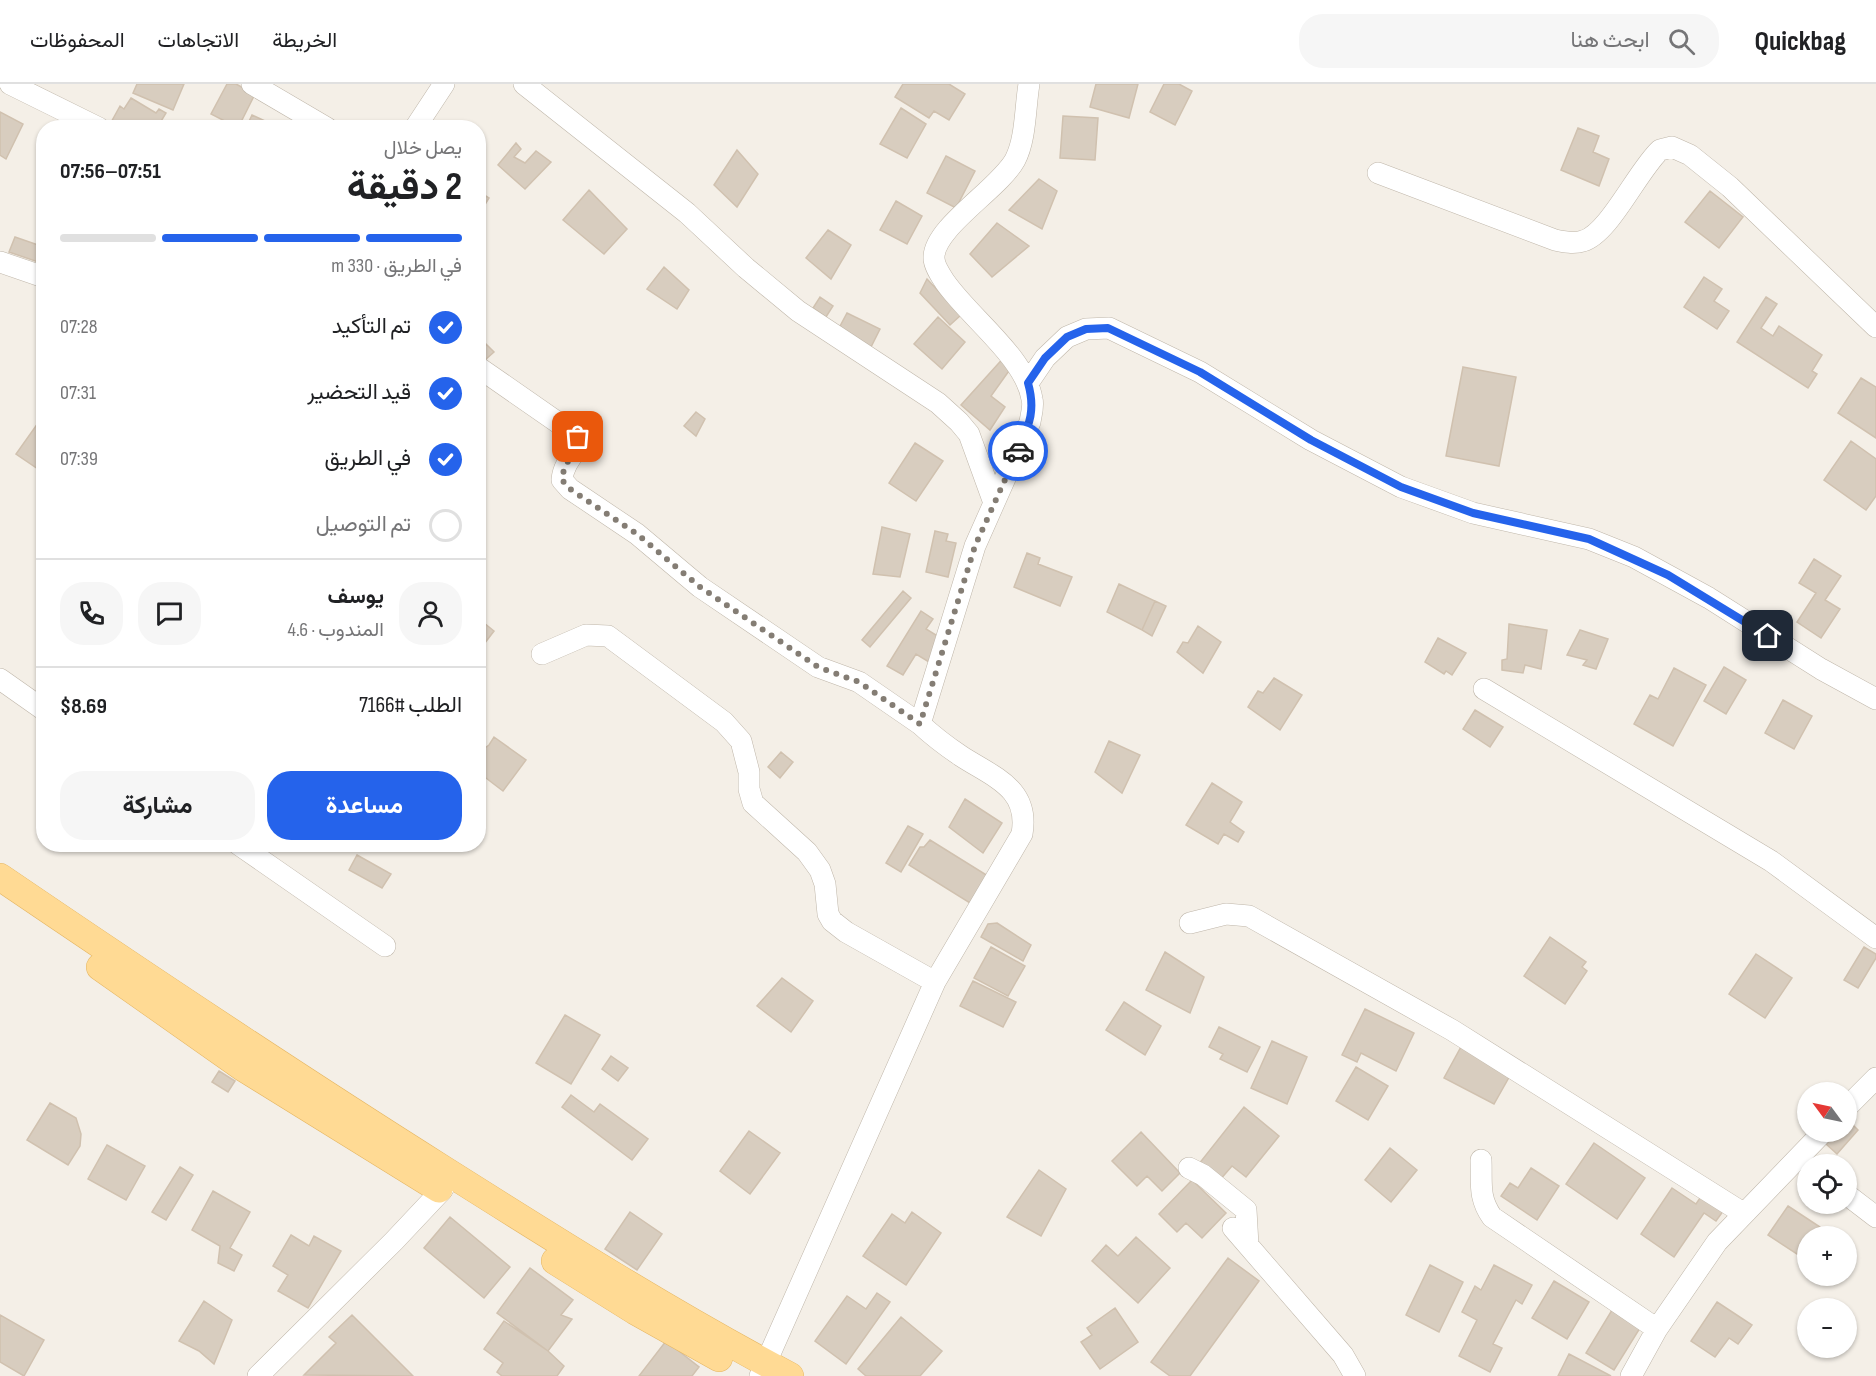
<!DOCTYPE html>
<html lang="ar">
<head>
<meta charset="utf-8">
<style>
	body { margin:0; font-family:"Sofia Sans Condensed",Vazirmatn,sans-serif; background:#f6f6f6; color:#202124; direction:rtl; height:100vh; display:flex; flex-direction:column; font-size:22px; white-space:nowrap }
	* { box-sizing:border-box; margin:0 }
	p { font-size:20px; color:#757577 }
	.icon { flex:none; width:33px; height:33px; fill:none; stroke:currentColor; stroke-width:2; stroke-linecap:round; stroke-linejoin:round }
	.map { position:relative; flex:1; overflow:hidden; direction:ltr }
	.drawer { position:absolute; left:36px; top:36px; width:450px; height:732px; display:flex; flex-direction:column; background:#fff; border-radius:24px; box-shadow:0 2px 4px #0004; direction:rtl }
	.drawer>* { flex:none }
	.needle { width:39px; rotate:303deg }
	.buttons { position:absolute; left:1797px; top:998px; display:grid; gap:12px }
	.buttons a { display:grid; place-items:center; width:60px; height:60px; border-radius:50%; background:#fff; box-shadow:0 2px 4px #0004; font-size:30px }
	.pin { position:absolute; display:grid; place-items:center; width:51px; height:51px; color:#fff; margin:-26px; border-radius:12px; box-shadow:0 3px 9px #0006 }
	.courier { position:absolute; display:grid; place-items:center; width:60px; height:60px; margin:-30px; border:4px solid #2563eb; border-radius:50%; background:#fff; color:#222; box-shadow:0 2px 8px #0007 }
	.summary em { font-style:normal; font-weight:700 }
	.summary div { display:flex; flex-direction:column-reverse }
	.summary { display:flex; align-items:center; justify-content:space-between; height:102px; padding:0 24px }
	h1 { font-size:39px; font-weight:700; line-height:45px }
	.bar { display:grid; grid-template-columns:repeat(4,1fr); gap:9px 6px; align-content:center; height:72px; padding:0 24px }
	.bar i { height:8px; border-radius:4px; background:#e0e0e0 }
	.bar .current { background:#2563eb }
	.bar p { grid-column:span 4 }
	.line { display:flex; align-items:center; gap:15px; padding:0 24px; border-top:2px solid #e0e0e0 }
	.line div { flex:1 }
	.round { display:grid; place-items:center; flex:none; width:63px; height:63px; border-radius:24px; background:#f6f6f6 }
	ol { padding:0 24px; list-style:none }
	li { display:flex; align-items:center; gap:18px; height:66px }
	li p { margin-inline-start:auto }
	li .icon { padding:6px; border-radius:50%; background:#2563eb; color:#fff; stroke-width:4 }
	li:last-child { color:#757577 }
	li i { width:33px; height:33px; border:3px solid #e0e0e0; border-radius:50% }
	.cta { display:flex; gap:12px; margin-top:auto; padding:12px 24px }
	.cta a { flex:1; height:69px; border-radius:24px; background:#2563eb; color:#fff; font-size:24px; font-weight:700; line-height:69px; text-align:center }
	.cta a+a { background:#f6f6f6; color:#202124 }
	header { display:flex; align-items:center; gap:36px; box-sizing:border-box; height:84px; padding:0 30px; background:#fff; border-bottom:2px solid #e0e0e0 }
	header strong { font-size:28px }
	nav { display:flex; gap:33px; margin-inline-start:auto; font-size:21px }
	.search { width:420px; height:54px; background:#f6f6f6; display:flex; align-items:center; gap:15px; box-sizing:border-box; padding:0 21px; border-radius:24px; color:#757577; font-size:22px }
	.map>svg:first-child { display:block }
</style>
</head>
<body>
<header>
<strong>Quickbag</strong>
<div class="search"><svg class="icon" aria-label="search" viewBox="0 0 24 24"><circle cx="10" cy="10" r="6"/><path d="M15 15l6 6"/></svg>ابحث هنا</div>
<nav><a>الخريطة</a><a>الاتجاهات</a><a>المحفوظات</a></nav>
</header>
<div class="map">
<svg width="1876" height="1292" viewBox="0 0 1876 1292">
	<rect width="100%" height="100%" fill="#f4efe7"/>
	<path fill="#d8cdbf" stroke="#d0c1af" stroke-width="1.5" d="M137 0H184L173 26 133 9Z
		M227 0H236L255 10 238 44 211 30Z
		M903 0H949L965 10 949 36 934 27 929 34 895 13Z
		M1096 0H1138L1129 34 1090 23Z
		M1164 0H1179L1192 7 1175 41 1150 28Z
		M131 14 156 29 159 25 166 29 157 44 109 42 120 22 124 25Z
		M901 24 926 40 907 74 880 60Z
		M0 28 23 40 6 75 0 71Z
		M252 31 280 44H246Z
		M1063 32 1098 34 1095 76 1060 74Z
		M1578 44 1599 52 1593 68 1609 75 1599 102 1561 86Z
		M516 59 521 65 514 73 525 79 536 67 551 78 525 105 498 81Z
		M737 66 758 90 737 123 714 101Z
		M946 72 975 87 956 124 927 109Z
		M1039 95 1057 107 1042 145 1009 126Z
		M589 106 627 145 604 170 563 136Z
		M478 107 489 114 478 132Z
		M1710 107 1743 133 1719 164 1685 138Z
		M896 117 922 132 907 160 880 146Z
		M997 139 1029 162 992 193 970 170Z
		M828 146 851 161 831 195 806 174Z
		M15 153 44 163V180L9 168Z
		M664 183 689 206 677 225 647 205Z
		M1704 193 1722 205 1714 217 1729 227 1717 245 1684 223Z
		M927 195 961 231 950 241 920 209Z
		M820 213 833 222 826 233 813 224Z
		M1766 213 1777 220 1761 244 1773 252 1779 242 1822 271 1812 287 1817 290 1808 304 1737 258Z
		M847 229 880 245 871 263 838 246Z
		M938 233 965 258 942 285 914 260Z
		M486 260 494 268 485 276 478 268Z
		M1007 270 1011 284 991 312 1005 323 990 346 961 321Z
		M1463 283 1516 293 1499 382 1446 372Z
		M1861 294 1876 303V354L1838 329Z
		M696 328 705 335 696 352 684 342Z
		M38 339 44 343V389L16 370Z
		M1851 357 1876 375V412L1866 426 1824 396Z
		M915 359 943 377 916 417 889 399Z
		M882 443 910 450 900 493 873 490Z
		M935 447 948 450 946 457 956 459 948 493 926 488Z
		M1027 469 1040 474 1038 480 1072 493 1060 522 1014 503Z
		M1814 475 1841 492 1825 516 1840 525 1821 554 1797 538 1816 509 1799 499Z
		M1119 500 1155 517 1142 546 1107 528Z
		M903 507 911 514 870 563 862 556Z
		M1155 517 1166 522 1152 552 1142 546Z
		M921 527 933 535 926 545 941 554 934 581 916 570 903 591 887 582Z
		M478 534 494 547 478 568Z
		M1509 540 1547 546 1541 585 1525 581 1523 589 1502 586V576L1507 575Z
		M1198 542 1221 558 1203 589 1177 568 1183 558 1188 559Z
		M1580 546 1608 555 1596 585 1583 581 1587 576 1567 571Z
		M1438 554 1466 569 1452 591 1446 587 1444 590 1425 578Z
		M1724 583 1746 596 1726 630 1704 617Z
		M1674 584 1706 601 1673 662 1634 640 1650 611 1658 615Z
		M1274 594 1302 611 1280 646 1248 623 1258 607 1263 609Z
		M1783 616 1812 632 1794 665 1765 649Z
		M1475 626 1503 643 1490 663 1463 645Z
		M494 653 526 676 503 707 478 688V669L489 661Z
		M1109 657 1140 671 1122 709 1095 688Z
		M781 668 793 678 780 694 768 683Z
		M1212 699 1242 718 1230 738 1244 748 1238 758 1224 750 1218 760 1186 741Z
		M965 715 1002 739 983 769 949 743Z
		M908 742 923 750 901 788 886 779Z
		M930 756 988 792 970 819 909 781 920 763H924Z
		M357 771 391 790 382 804 349 786Z
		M997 839 1031 861 1023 877 981 853 988 840Z
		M1550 853 1586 878 1582 883 1587 887 1565 920 1524 892Z
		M991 863 1025 882 1008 912 974 894Z
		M1864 863 1876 870V874L1858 904 1844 896Z
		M1165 868 1204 893 1190 929 1146 906Z
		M1756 870 1792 894 1765 934 1729 910Z
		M782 894 813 917 791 948 757 922Z
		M973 897 1016 918 1003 943 960 922Z
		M1124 918 1161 942 1145 971 1106 946Z
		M1365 925 1414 949 1396 987 1361 969 1357 978 1342 971Z
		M565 931 600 951 571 1000 536 979Z
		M1219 943 1260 963 1247 988 1220 975 1223 970 1209 963Z
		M1272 957 1307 973 1287 1020 1251 1004Z
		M1462 961 1512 988 1494 1020 1444 994Z
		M611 972 628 984 618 997 602 985Z
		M1356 983 1388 1002 1368 1036 1336 1017Z
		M219 987 235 997 228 1008 212 998Z
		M571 1011 594 1028 600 1020 648 1055 632 1076 562 1023Z
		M50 1019 76 1034 81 1050 80 1062 68 1081 27 1056Z
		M1244 1023 1279 1052 1246 1093 1232 1082 1219 1097 1198 1081Z
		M1848 1036 1858 1046 1837 1070 1826 1060 1838 1047H1846Z
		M749 1047 780 1069 750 1110 720 1087Z
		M1141 1048 1180 1089 1162 1107 1147 1092 1137 1102 1112 1077Z
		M1594 1059 1645 1094 1617 1135 1566 1100Z
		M107 1061 145 1082 126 1116 88 1095Z
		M1390 1064 1417 1086 1391 1118 1365 1096Z
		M180 1083 193 1091 166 1136 152 1128Z
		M1531 1084 1559 1102 1537 1136 1501 1112 1510 1099 1518 1104Z
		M1039 1086 1066 1105 1041 1152 1007 1133Z
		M1192 1096 1226 1129 1202 1154 1186 1139 1177 1148 1159 1130Z
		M1672 1104 1696 1120 1702 1111 1724 1126 1716 1137 1704 1129 1674 1173 1641 1150Z
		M213 1107 250 1128 230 1164 242 1171 234 1187 218 1179 220 1162 192 1146Z
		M1788 1122 1820 1143 1814 1152H1808V1161L1800 1172 1768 1151Z
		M630 1128 662 1150 637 1186 605 1165Z
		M912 1128 941 1149 906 1201 863 1172 892 1130 905 1139Z
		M450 1133 510 1183 484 1214 424 1164Z
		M291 1151 309 1162 314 1152 341 1167 308 1224 278 1207 288 1191 273 1182Z
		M1136 1153 1170 1184 1138 1219 1092 1177 1106 1161 1118 1172Z
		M1228 1174 1259 1197 1190 1292H1170L1151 1278Z
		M1430 1181 1463 1198 1439 1248 1406 1231Z
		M1494 1181 1532 1201 1522 1220 1516 1216 1493 1260 1502 1264 1490 1288 1459 1272 1477 1236 1462 1228 1475 1202 1481 1206Z
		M530 1184 573 1216 561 1231 572 1235 548 1267 497 1229Z
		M1554 1197 1589 1218 1567 1255 1532 1234Z
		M877 1209 890 1218 846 1280 815 1257 847 1212 866 1225Z
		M204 1217 232 1236 214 1280 199 1267 179 1257Z
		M1717 1218 1752 1241 1738 1260 1729 1254 1715 1273 1691 1257Z
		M1115 1224 1138 1258 1100 1285 1081 1258 1092 1251 1087 1244Z
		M1612 1226 1640 1244 1614 1286 1586 1269Z
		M0 1231 44 1256 24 1292 0 1278Z
		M352 1231 413 1292 304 1291 336 1259 329 1253Z
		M901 1233 942 1267 920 1292H866L858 1285Z
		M504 1237 548 1267 564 1282 557 1292H502L497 1288 503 1279 484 1265Z
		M666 1257 699 1283 692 1292H639Z
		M1569 1270 1611 1292H1558Z"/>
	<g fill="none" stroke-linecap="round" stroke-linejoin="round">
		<defs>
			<path id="minor" d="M10 0 99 44
				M252 0 327 44
				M524 0 687 129 746 184 798 227 938 319 959 338 969 350 994 419
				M415 44 444 0
				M1378 89 1555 156C1564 158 1574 160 1583 157 1609 150 1638 86 1660 66L1672 63 1690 71 1730 103 1876 243
				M0 178 44 193
				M478 283 583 356C575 369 563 380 562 396L570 405 637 450 700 503 818 583 859 598 920 640
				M1028 299 1045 274 1067 253 1086 245 1109 244 1200 288 1311 356 1401 403 1473 429 1589 455 1634 473 1709 514 1821 585 1876 615
				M542 570 586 551 608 552 724 638 741 657 749 688V705L753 719 807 768 820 786 825 800 828 830 832 837 846 848 935 898
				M0 595 44 626
				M1484 605 1771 777 1876 854
				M238 760 385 862
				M1190 839 1226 830 1249 832 1452 946 1743 1129
				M1846 1024 1876 994
				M1481 1076C1482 1099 1478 1113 1492 1133L1657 1245
				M1189 1084 1203 1091 1246 1126 1248 1161
				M1846 1110 1876 1133
				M1233 1144 1343 1271 1355 1292
				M258 1292 394 1157 442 1106 449 1094
				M760 1292 935 898 1022 750C1030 704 993 693 961 672 946 662 933 652 920 640L975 462 1030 338C1031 331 1034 322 1032 315 1025 273 970 234 945 198 941 192 934 182 934 174 933 144 999 105 1015 76 1026 55 1025 24 1029 0
				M1631 1292 1657 1245 1717 1158 1824 1047"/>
			<path id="major" d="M0 793C147 893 294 991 443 1085 557 1157 671 1229 790 1292
				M100 883 242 983 439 1105
				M555 1177 635 1227 719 1274"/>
		</defs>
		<use href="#minor" stroke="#bfb6a9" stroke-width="22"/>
		<use href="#major" stroke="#e5b663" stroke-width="28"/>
		<use href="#minor" stroke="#fff" stroke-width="21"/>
		<use href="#major" stroke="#ffda94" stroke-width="27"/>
	</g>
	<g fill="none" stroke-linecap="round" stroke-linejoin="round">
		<path stroke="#847d74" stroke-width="6" stroke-dasharray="0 10.8" d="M578 353 583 356C574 369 563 380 562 396L570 405 637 450 700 503 818 583 859 598 920 640 975 462 1018 367"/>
		<path stroke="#2563eb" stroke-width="8" d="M1018 367C1029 341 1036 327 1028 299L1045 274 1067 253 1086 245 1108 244 1200 288 1311 356 1401 403 1473 429 1589 455 1668 491 1768 552"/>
	</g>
</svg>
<div class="buttons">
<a><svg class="needle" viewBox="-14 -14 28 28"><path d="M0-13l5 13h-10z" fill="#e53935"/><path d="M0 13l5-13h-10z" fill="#757577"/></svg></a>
<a><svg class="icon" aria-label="locate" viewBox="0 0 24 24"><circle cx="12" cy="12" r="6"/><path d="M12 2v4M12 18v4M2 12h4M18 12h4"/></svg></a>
<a>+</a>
<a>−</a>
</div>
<div class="pin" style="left:578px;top:353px;background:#ea580c"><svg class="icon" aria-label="bag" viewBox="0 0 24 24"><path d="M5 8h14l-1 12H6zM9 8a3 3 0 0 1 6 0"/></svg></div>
<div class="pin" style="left:1768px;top:552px;background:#1f2937"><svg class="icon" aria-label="home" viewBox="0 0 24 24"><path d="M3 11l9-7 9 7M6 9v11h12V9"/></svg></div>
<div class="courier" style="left:1018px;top:367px"><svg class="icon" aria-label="car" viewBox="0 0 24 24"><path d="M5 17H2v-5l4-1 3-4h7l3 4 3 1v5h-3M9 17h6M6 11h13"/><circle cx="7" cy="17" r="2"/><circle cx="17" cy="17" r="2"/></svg></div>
<section class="drawer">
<div class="summary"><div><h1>2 دقيقة</h1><p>يصل خلال</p></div><em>07:51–07:56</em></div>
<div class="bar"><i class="current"></i><i class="current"></i><i class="current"></i><i></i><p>في الطريق · 330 m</p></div>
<ol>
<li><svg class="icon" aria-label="check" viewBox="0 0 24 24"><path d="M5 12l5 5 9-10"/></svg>تم التأكيد<p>07:28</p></li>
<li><svg class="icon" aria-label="check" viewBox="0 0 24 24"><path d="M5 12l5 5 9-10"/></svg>قيد التحضير<p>07:31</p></li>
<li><svg class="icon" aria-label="check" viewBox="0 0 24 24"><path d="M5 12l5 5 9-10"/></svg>في الطريق<p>07:39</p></li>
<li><i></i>تم التوصيل</li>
</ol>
<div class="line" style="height:108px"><a class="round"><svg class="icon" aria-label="person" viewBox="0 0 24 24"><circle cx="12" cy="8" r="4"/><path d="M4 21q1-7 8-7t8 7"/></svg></a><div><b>يوسف</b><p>المندوب · 4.6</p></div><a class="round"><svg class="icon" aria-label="chat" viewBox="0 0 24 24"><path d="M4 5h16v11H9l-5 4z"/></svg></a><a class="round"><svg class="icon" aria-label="phone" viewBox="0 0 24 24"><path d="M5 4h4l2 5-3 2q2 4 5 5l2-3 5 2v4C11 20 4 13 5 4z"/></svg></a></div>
<div class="line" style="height:78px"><div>الطلب #7166</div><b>$8.69</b></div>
<div class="cta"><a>مساعدة</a><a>مشاركة</a></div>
</section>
</div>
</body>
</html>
